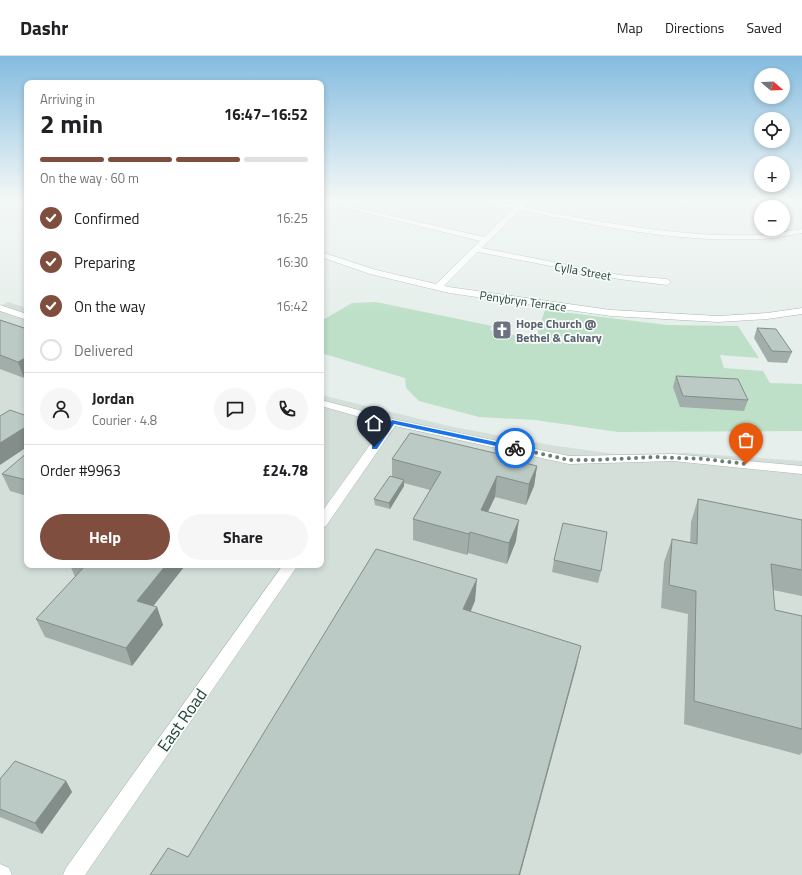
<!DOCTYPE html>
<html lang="en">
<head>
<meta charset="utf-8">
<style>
	body { margin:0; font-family:"Titillium Web",sans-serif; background:#f6f6f6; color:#202124; height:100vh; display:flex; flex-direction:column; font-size:15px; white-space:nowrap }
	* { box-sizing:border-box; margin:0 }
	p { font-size:13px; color:#757577 }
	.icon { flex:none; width:22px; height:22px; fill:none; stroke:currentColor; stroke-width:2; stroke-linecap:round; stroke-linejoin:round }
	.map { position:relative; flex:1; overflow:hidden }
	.side { position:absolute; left:24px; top:24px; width:300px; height:488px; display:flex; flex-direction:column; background:#fff; border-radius:8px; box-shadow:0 2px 6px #0003 }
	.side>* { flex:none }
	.needle { width:26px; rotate:109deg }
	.tools { position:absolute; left:754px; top:12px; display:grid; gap:8px }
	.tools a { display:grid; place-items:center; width:36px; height:36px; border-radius:50%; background:#fff; box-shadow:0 2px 6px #0003; font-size:20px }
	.pin { position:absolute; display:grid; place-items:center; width:34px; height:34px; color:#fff; margin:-41px -17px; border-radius:50% 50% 50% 0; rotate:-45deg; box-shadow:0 0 4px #0007 }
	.pin .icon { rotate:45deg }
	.courier { position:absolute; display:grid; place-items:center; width:40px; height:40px; margin:-20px; border:3px solid #1a73e8; border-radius:50%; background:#fff; color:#222; box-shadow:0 1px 5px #0007 }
	.summary em { font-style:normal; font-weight:700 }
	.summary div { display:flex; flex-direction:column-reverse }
	.summary { display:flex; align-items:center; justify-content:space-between; height:68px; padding:0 16px }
	h1 { font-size:26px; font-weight:700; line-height:30px }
	.bar { display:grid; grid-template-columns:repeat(4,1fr); gap:6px 4px; align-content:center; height:48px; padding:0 16px }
	.bar i { height:5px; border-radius:3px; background:#e0e0e0 }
	.bar .current { background:#7f4e3f }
	.bar p { grid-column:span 4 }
	.line { display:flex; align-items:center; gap:10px; padding:0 16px; border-top:1px solid #e0e0e0 }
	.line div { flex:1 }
	.round { display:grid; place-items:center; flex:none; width:42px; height:42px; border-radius:21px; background:#f6f6f6 }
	ol { padding:0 16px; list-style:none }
	li { display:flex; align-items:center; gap:12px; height:44px }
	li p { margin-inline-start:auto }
	li .icon { padding:4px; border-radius:50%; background:#7f4e3f; color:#fff; stroke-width:4 }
	li:last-child { color:#757577 }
	li i { width:22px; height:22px; border:2px solid #e0e0e0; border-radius:50% }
	.action { display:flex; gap:8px; margin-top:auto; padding:8px 16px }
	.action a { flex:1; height:46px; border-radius:24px; background:#7f4e3f; color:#fff; font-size:16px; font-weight:700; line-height:46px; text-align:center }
	.action a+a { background:#f6f6f6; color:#202124 }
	header { display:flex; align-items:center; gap:24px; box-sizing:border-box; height:56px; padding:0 20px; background:#fff; border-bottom:1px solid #e0e0e0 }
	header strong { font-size:19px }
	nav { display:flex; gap:22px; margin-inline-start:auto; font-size:14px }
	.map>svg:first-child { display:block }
</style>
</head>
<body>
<header>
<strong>Dashr</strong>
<nav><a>Map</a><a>Directions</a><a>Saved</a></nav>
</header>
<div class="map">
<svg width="802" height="819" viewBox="0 0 802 819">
	<rect width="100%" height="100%" fill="#e6efeb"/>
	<path fill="#d4dfda" d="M8 246 27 252V509H321V339L453 371 550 389 615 398 688 397 802 405V819H0V250Z"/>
	<path fill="#bfe0c8" d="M376 246 492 270 490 274 537 284 538 274 545 254 667 269 738 270 759 302 720 299 724 312 763 315 770 327 802 328V375L618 376 535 364 479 361 419 345 406 332 405 322 321 297V265L352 247Z"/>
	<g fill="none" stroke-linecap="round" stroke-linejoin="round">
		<defs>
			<path id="street" d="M472 143H482L517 149 524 143H530L523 151C601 166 680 182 760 179 774 178 788 175 802 173V177C788 179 774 183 760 183 679 187 598 170 520 154L482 192 619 219 667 223 671 226 667 229 619 223 478 196 441 233H435V229L480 185 342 151 345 149 484 181 513 153Z
				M652 143H667L689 147 686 149Z
				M0 249 27 258V264L0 255Z
				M321 344 393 363 569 400 673 398 802 410V418L673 405 569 408 395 370 326 470 321 472V457L385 368 321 350Z
				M283 509H298L85 819H63L66 812Z
				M0 808 9 812 12 819H0Z"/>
			<path id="secondary" d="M321 196 376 214 449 231 611 254 718 260 767 257 802 252V258L767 263 718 266 611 260 449 237 370 218 321 201Z"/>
		</defs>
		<use href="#street" stroke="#a8b8b2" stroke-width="1"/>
		<use href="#secondary" stroke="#a4bbb3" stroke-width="1"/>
		<use href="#street" fill="#fff" fill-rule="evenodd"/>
		<use href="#secondary" fill="#fff" fill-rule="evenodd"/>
	</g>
	<path fill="#a1aea9" d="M0 264 27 273 24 322 0 313Z
		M757 272 792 296 787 307 768 306 754 282Z
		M676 320 748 344 744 355 680 351 673 331Z
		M27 397V440L10 435 2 418Z
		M392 403H507L537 410 534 430 526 449 495 441 488 456 516 485 507 508 468 497 467 499 413 484V463L430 434 404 427V430L390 453 375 449 374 443 392 420Z
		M698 443 802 464V540L773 534 775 554 802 560V696L800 699 684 668 688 558 661 552 664 506 672 483 690 487 691 466Z
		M554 504 601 515 598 527 552 516Z
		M70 509H183L184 511 153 550 157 551 163 569 132 610 45 581 36 563 75 521Z
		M0 723 66 725 72 736 42 778 0 761Z"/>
	<path fill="#838d89" d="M27 301V320L24 322 18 306Z
		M27 370V391L0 409V387Z
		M537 410 534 430 526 449 529 428Z
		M497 420 495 441 479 474 481 454Z
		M404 424V430L390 453 389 447Z
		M519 464 516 485 507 508 509 487Z
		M470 476 468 497 467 499 469 478Z
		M166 509H183L184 511 143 563 137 545Z
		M477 523 475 545 462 576 463 553Z
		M157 551 163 569 132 610 126 592Z
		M581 590 576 612 520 819H519Z
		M66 725 72 736 42 778 35 767Z"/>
	<path fill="#bbcac4" stroke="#838d89" d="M0 264 27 273V301L18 306 0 299Z
		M757 272 776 273 792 296 772 295Z
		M676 320 738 323 748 344 683 340Z
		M10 354 27 360V370L0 387V360Z
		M410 377 507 400 506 402 537 410 529 428 497 420 481 454 519 464 509 487 470 476 469 478 413 463 441 416 392 403Z
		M27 397V424L2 418Z
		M390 420 404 424 389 447 374 443Z
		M698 443 802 464V514L771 508 775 554 802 560V673L694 645 696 535 669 529 672 483 697 488Z
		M563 467 607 476 601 515 554 504Z
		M376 493 477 523 463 553 581 590 519 819H150L168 792 188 801Z
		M80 509H166L137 545 157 551 126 592 36 563 85 510Z
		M15 705 66 725 35 767 0 753V723Z"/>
	<linearGradient id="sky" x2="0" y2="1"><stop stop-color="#84bce0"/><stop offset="0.56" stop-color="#f4f8f6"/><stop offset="1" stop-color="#f4f8f6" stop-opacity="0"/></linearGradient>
	<rect width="802" height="257" fill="url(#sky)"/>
	<path fill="#1a73e8" d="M392 364 515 390 518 392 515 394 394 368 377 393H372V390Z"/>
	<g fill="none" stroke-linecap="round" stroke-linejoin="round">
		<path stroke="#687f78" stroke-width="4" stroke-dasharray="0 7.2" d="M515 392 569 404H594L655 401 704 403 746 408"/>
	</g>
	<defs>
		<symbol id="church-square" viewBox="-11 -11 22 22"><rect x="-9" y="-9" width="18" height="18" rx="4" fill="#6b7280" stroke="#f7fbf9"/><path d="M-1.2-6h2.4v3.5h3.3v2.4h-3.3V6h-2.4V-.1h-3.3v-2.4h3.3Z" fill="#fff"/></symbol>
	</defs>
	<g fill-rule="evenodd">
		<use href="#church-square" x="491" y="263" width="22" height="22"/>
	</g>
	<g text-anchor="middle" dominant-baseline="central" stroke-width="3.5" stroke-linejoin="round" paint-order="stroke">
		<g font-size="12" fill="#24423a" stroke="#f7fbf9">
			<text transform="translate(583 215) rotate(10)">Cylla Street</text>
			<text transform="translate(523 245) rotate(8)">Penybryn Terrace</text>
		</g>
		<g font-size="12" font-weight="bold" fill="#5b616d" stroke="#f7fbf9" text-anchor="start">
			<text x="516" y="267">Hope Church @<tspan x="516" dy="14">Bethel &amp; Calvary</tspan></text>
		</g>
		<g font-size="17" fill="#24423a" stroke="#f7fbf9">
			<text transform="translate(182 664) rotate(-55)">East Road</text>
		</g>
	</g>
</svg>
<div class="tools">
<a><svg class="needle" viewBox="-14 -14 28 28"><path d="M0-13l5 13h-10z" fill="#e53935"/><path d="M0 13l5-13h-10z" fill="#757577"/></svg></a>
<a><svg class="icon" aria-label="locate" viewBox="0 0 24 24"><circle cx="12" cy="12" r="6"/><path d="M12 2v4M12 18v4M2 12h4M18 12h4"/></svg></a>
<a>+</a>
<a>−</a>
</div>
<div class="pin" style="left:746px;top:408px;background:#ea580c"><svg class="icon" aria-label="bag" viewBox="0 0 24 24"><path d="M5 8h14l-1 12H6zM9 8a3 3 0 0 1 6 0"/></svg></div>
<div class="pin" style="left:374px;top:391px;background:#1f2937"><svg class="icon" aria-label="home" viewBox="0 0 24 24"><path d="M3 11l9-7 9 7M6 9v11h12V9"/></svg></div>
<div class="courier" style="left:515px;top:392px"><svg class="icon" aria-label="bike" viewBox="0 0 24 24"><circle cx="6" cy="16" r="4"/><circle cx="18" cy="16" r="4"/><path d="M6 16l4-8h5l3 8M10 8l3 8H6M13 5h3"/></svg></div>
<section class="side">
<div class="summary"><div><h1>2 min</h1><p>Arriving in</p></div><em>16:47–16:52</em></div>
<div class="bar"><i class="current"></i><i class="current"></i><i class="current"></i><i></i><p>On the way · 60 m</p></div>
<ol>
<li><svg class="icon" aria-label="check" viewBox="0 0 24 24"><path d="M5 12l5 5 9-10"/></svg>Confirmed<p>16:25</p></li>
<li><svg class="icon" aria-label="check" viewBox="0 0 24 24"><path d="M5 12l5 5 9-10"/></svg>Preparing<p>16:30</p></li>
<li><svg class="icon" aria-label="check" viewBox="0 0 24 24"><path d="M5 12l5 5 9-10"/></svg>On the way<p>16:42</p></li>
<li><i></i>Delivered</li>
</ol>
<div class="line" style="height:72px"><a class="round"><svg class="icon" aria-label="person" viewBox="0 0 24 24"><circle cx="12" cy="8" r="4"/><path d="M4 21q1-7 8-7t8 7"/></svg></a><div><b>Jordan</b><p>Courier · 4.8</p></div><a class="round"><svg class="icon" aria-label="chat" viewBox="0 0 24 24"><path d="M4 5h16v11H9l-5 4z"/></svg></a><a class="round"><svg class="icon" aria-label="phone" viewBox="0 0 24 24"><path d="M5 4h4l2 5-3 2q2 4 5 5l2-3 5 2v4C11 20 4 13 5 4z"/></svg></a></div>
<div class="line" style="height:52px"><div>Order #9963</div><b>£24.78</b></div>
<div class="action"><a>Help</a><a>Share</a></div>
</section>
</div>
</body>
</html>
